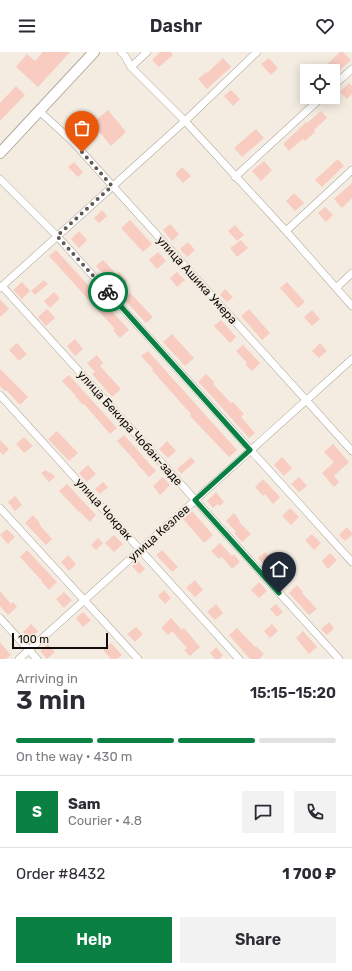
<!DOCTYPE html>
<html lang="en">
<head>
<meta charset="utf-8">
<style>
	body { margin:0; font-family:Rubik,sans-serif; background:#f2f2f3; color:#2b2b33; height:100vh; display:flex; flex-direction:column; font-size:15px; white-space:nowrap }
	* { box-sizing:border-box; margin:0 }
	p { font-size:13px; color:#7c7c81 }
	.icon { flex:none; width:22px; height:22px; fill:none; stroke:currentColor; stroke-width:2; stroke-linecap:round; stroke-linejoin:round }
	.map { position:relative; height:607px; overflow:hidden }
	.panel { display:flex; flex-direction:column; background:#fff; flex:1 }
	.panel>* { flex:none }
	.tools { position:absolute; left:300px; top:12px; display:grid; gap:8px }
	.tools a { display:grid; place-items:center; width:40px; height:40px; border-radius:0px; background:#fff; box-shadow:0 2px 10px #0003; font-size:20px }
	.scale { position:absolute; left:12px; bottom:10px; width:96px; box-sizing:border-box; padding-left:4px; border:2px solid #0f0c09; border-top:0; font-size:11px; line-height:14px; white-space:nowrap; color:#0f0c09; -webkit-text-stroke:3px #f4ece1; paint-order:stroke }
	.pin { position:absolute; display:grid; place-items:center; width:34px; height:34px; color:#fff; margin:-41px -17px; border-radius:50% 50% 50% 0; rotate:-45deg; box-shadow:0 0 4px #0007 }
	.pin .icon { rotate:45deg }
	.courier { position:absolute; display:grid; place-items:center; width:40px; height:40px; margin:-20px; border:3px solid #0b8043; border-radius:50%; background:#fff; color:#222; box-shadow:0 1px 5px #0007 }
	.summary em { font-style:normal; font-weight:600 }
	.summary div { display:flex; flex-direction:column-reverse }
	.summary { display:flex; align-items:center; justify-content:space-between; height:68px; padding:0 16px }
	h1 { font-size:26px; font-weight:600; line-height:30px }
	.bar { display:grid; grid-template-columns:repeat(4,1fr); gap:6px 4px; align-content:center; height:48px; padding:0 16px }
	.bar i { height:5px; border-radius:3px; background:#e1e1e2 }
	.bar .current { background:#0b8043 }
	.bar p { grid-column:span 4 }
	.line { display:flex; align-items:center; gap:10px; padding:0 16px; border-top:1px solid #e1e1e2 }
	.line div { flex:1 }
	.round { display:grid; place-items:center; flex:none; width:42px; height:42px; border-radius:0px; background:#f2f2f3 }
	.button { display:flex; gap:8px; margin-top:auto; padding:8px 16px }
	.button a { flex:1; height:46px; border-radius:0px; background:#0b8043; color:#fff; font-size:16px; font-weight:600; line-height:46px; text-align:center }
	.button a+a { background:#f2f2f3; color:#2b2b33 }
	header { display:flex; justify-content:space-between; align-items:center; height:52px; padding:0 16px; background:#fff; font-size:18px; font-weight:600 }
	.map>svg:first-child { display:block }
</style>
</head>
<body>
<header><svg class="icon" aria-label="menu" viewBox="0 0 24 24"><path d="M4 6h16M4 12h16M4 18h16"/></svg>Dashr<svg class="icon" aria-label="heart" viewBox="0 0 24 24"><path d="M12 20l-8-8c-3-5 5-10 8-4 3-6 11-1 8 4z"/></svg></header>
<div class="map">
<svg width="352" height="607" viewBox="0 0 352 607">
	<rect width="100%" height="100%" fill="#f4ece1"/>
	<path fill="#f8ccc1" d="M43 0H70L38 35 16 15 27 2 35 9Z
		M160 0H171L173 3 159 15 152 8Z
		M340 0H343L351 8 333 24V19H320Z
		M223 6 231 15 207 37 198 27 206 20 207 21Z
		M269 6 278 16 271 23 261 12Z
		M349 31 352 34V42L347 47 340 40Z
		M16 34 25 43 0 69V51Z
		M231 38 240 47 233 54 224 44Z
		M108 58 126 80 111 94 96 76 93 79 89 74Z
		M321 59 327 66 314 78 315 80 305 89 303 87 289 99 283 92 306 70 307 71Z
		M256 77 264 86 242 105 234 96Z
		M338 107 344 114 322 135 315 128Z
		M264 109 272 118 261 129 252 119Z
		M74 110 83 120 78 125 68 115Z
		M182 115 191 124 183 131 175 122Z
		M352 131V146L342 156 334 147Z
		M294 141 304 151 295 159 286 149Z
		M325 155 333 163 326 170 318 161Z
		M102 158 107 164 99 171 94 166Z
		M130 168 152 192 143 200 121 176Z
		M170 172 179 182 172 189 163 178Z
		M235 173 244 183 237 189 228 179Z
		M79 179 87 188 79 196 71 187Z
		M241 188 248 196 237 205 230 196Z
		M188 190 195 198 187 205 180 197Z
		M56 198 129 278 120 286 113 278 115 277 49 204Z
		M158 200 166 209 157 217 149 208Z
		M103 208 117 223 119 220 127 229 116 239 109 230 110 229 96 214Z
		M177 220 185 228 177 235 170 226Z
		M44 228 48 232 35 243 31 239Z
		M22 230 30 239 22 247 13 238Z
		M287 230 305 250 298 256 280 236Z
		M225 237 233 245 227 250 220 243Z
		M54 240 60 246 50 256 44 249Z
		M130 241 153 265 146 271 123 246Z
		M0 247 9 257 0 265Z
		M47 257 55 266 46 274 38 265Z
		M249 257 270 281 262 288 241 264Z
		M312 258 320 267 312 274 304 265Z
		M221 268 236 285 230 291 214 274Z
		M172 282 194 306 185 314 163 290Z
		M75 287 83 297 75 304 67 294Z
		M17 291 27 302 19 309 9 298Z
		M320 291 327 299 319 306 312 299Z
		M243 293 260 311 252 319 245 312 247 311 236 299Z
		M148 299 237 398 229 405 190 364 191 362 165 333 152 318 153 317 141 304Z
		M97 303 103 311 100 314 121 337 112 345 92 322 95 320 87 311Z
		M0 317 28 345 20 353 6 338 5 339 0 334Z
		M206 322 214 330 213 332 231 351 233 350 244 362 241 365 255 381 249 386 206 338 198 330Z
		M69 323 117 376 110 382 84 352 83 353 75 344H76L62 329Z
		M57 379 78 401 69 409 48 387Z
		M124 383 156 419 149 425 137 412V411L117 389Z
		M24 385 33 394 24 401 16 392Z
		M0 388 9 397 3 403 0 400Z
		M167 389 176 399 168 406 159 397Z
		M333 392 349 410 334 424 339 430 334 435 322 421 334 410 324 400Z
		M191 405 195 410 181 422 177 417Z
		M282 405 292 416 284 424 274 413Z
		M88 413 96 422 87 430 79 421Z
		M46 418 49 421 50 420 55 425 49 430 41 421Z
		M163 425 170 433 160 443 153 434Z
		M299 425 307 434 299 440 291 432Z
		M263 427 280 445 273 452 265 442 263 444 255 435Z
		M103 430 108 435 100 442 95 437Z
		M67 432 96 463 90 470 79 459V460L59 439Z
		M216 440 224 450 220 454 218 452 213 456 207 449Z
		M15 444 22 453 15 459 8 450Z
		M290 456 299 465 291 473 282 464Z
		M192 459 213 483 204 491 183 467Z
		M234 461 240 469 239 470 251 482 242 490 234 481 236 480 226 469Z
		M33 463 40 471 39 472 52 487 46 493 25 471Z
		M347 475 352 481V483L345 489 339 483Z
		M7 477 15 485 8 492 0 483Z
		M312 482 321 491 314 498 305 488Z
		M114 483 123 492 114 500 105 491Z
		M98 486 103 491 96 498 91 493Z
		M220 491 232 504 234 502 240 510 232 517 222 505 219 507 211 499Z
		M27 498 57 530 49 538 42 530V529L20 505Z
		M162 498 178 515 172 520 156 503Z
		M265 500 272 507 265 514 258 506Z
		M330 501 337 508 328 517 322 509Z
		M68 503 76 512 69 519 61 510Z
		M138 509 145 517 139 522 132 514Z
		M195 528 203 538 195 545 186 536Z
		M259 530 267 539 259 546 251 538Z
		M297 533 303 540 302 541 317 557 309 563 289 541Z
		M164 538 171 546 165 552 158 544Z
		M0 539 11 552 13 550 17 555 8 563 0 554Z
		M64 540 72 548 64 556 56 547Z
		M216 552 223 561 215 568 207 560Z
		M276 552 283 560 277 565 270 557Z
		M83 560 91 568 83 575 76 566Z
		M171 566 182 578 184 576 200 595 190 604 184 598 187 596 172 579 168 583 161 576Z
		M329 570 334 576 327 583 321 577Z
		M31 572 38 579 30 587 23 580Z
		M272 572 278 579 270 586 264 579Z
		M136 575 143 582 135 590 127 582Z
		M237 576 255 595 256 594 264 602 259 607H250L229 583Z
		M303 579 317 595 309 602 296 586Z
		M0 590 11 603 6 607H0Z
		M111 591 122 603 117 607H111L103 598Z
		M48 592 55 600 47 607 40 599Z
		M216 595 223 603 219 607H215L210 601Z"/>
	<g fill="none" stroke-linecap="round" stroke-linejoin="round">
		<defs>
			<path id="street" d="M121 0 125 4 131 15 185 69 286 179 352 254
				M131 15 147 0
				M333 34 352 17
				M39 59 48 67 73 90 352 399
				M235 125 322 45
				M0 127 57 184 352 510
				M286 179 352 118
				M2 234 339 607
				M0 236 185 69 257 0
				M336 236 352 221
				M0 343 239 607
				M0 456 138 607
				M0 566 37 607
				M19 607 352 307"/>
			<path id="secondary" d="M0 101 94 0"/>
		</defs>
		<use href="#street" stroke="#afa79d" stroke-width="8"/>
		<use href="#secondary" stroke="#afa79d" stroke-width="12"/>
		<use href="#street" stroke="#fff" stroke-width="7"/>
		<use href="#secondary" stroke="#fff" stroke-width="10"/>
	</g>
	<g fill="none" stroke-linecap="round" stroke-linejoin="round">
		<path stroke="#5f5a55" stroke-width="4" stroke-dasharray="0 7.2" d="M82 100 112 134 57 184 108 240"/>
		<path stroke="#0b8043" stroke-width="5" d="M108 240 250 398 195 448 279 541"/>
	</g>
	<g text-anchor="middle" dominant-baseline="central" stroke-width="4" stroke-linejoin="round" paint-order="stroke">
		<g font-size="12" fill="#0f0c09" stroke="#f4ece1">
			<text transform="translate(197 228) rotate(48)">улица Ашика Умера</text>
			<text transform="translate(130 376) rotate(48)">улица Бекира Чобан-заде</text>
			<text transform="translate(104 457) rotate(48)">улица Чокрак</text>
			<text transform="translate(159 481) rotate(-42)">улица Кезлев</text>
		</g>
	</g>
</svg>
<div class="tools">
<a><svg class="icon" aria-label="locate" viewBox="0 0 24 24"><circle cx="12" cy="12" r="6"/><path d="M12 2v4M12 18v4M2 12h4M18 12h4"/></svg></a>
</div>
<div class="scale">100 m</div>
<div class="pin" style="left:82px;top:100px;background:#ea580c"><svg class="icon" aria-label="bag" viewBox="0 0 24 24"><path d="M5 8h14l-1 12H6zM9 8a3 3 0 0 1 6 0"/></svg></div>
<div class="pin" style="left:279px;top:541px;background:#1f2937"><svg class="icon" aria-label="home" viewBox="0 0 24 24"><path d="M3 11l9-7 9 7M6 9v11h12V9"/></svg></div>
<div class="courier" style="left:108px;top:240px"><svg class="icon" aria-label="bike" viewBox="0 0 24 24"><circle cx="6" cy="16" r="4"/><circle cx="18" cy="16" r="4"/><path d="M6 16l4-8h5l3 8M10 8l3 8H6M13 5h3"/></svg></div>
</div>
<section class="panel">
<div class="summary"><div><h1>3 min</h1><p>Arriving in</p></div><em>15:15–15:20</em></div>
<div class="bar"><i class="current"></i><i class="current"></i><i class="current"></i><i></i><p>On the way · 430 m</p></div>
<div class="line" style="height:72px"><b class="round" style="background:#0b8043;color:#fff">S</b><div><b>Sam</b><p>Courier · 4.8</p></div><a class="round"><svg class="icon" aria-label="chat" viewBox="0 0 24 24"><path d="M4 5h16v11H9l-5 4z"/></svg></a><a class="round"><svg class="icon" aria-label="phone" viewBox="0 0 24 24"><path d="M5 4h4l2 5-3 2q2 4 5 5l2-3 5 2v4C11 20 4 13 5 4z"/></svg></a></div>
<div class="line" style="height:52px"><div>Order #8432</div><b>1 700 ₽</b></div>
<div class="button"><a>Help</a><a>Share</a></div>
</section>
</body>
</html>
